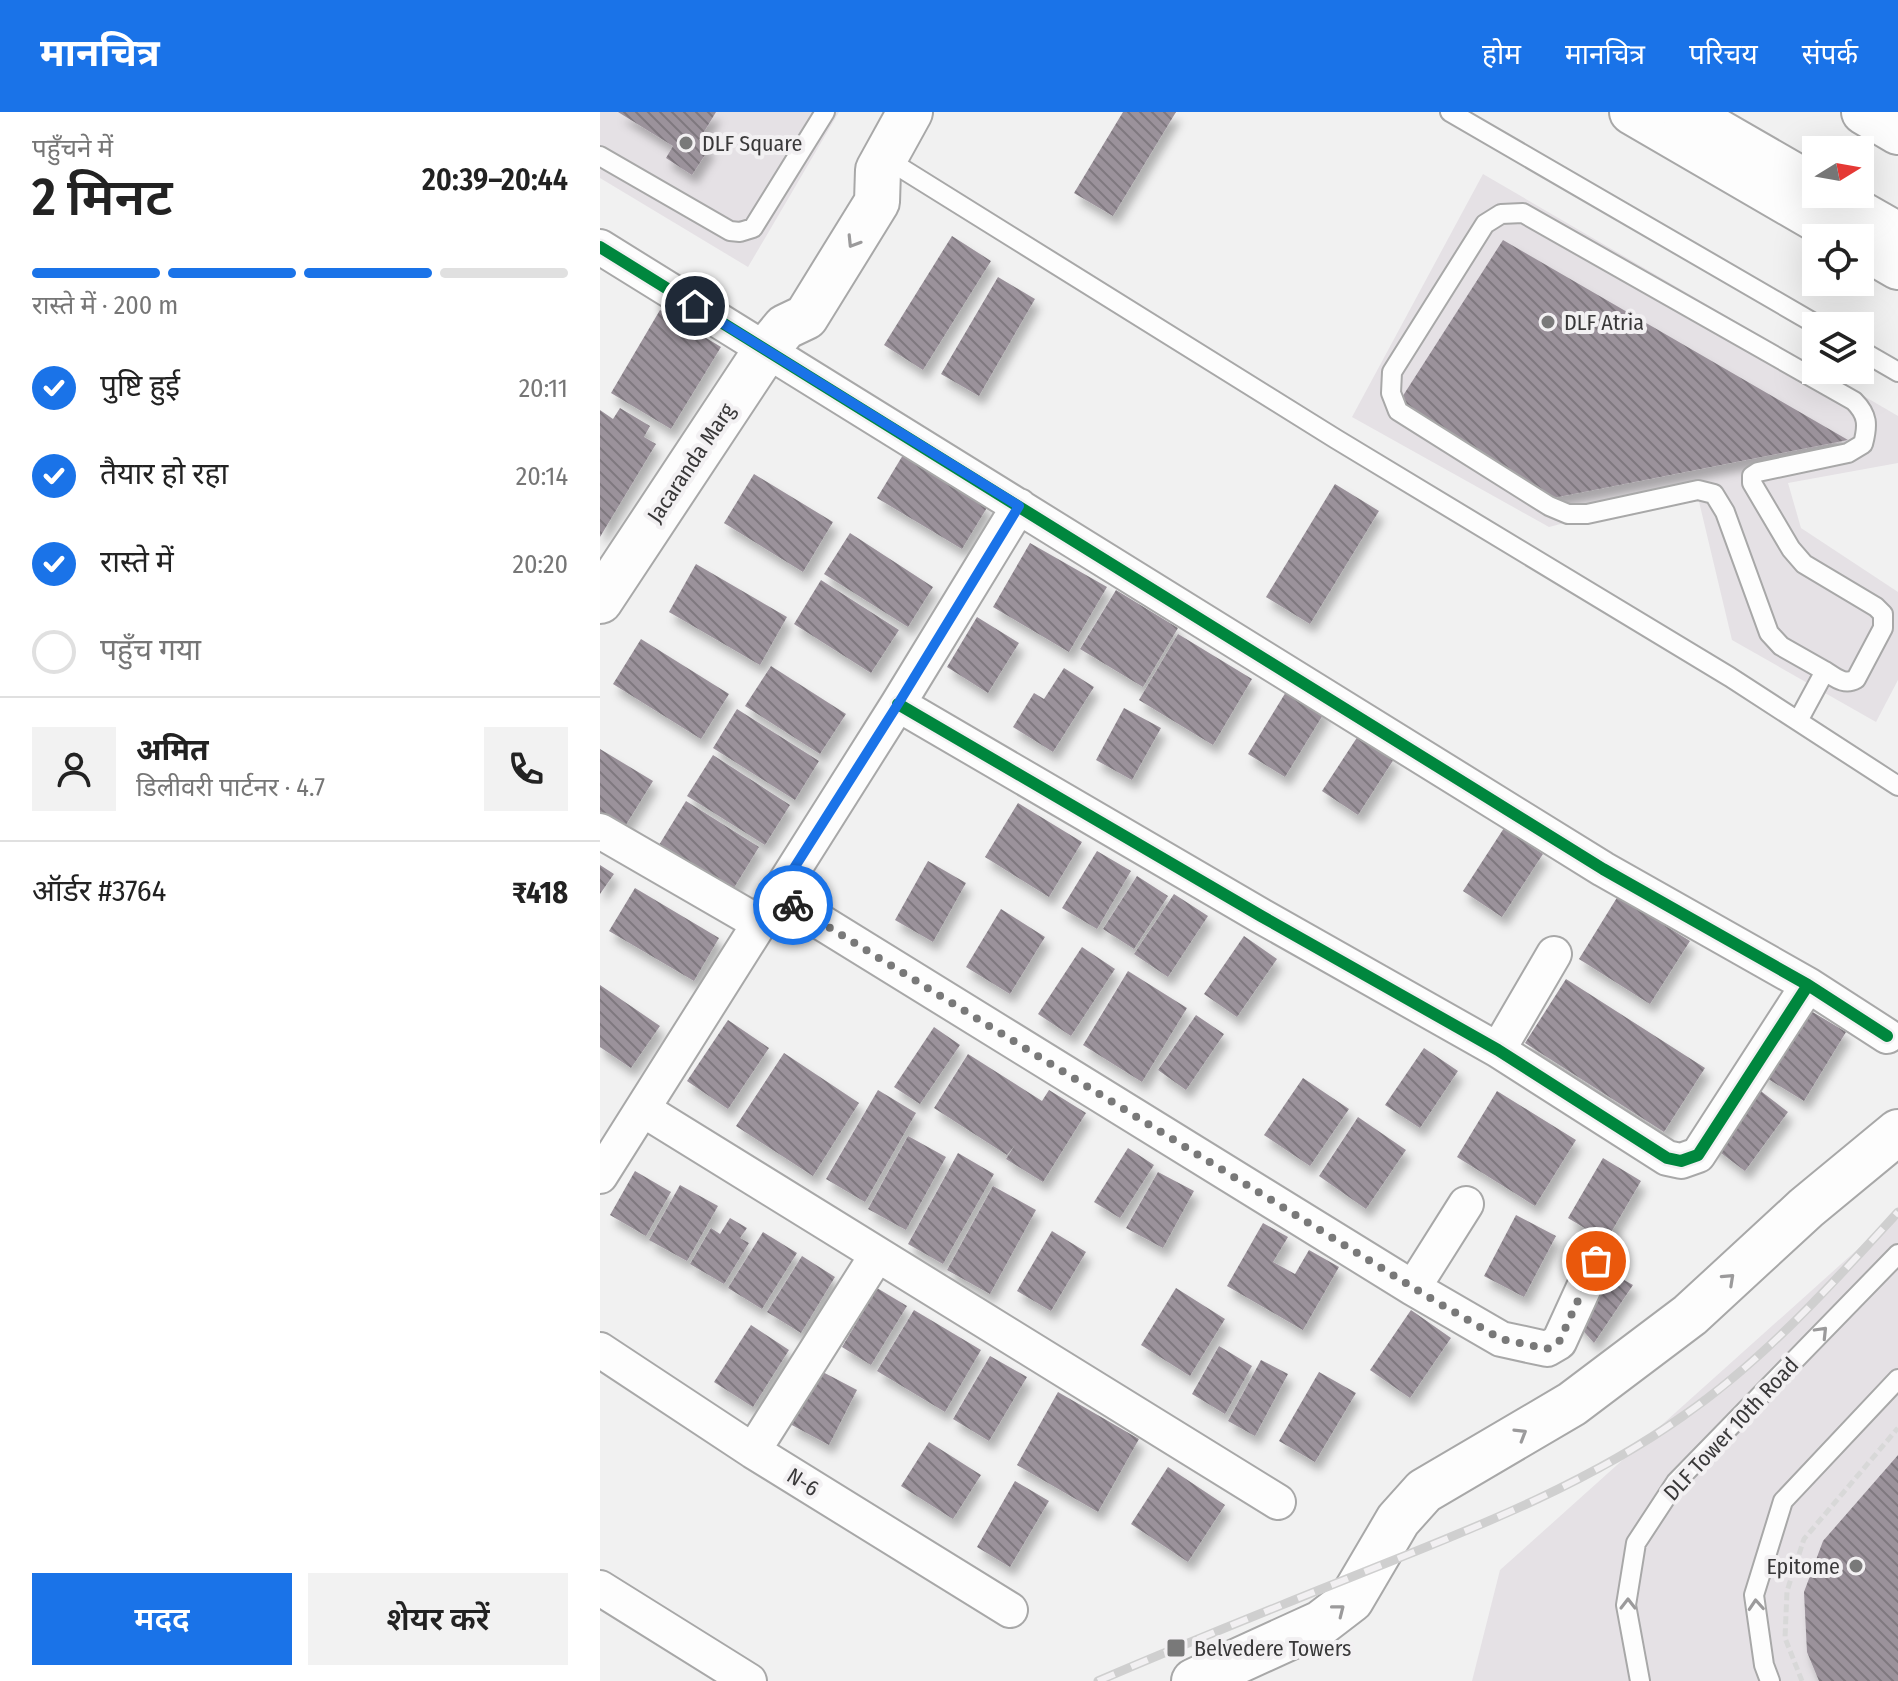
<!DOCTYPE html>
<html lang="hi">
<head>
<meta charset="utf-8">
<style>
	body { margin:0; font-family:"Fira Sans Condensed","Noto Sans Devanagari",sans-serif; background:#f2f2f2; color:#222; height:100vh; display:flex; flex-direction:column; font-size:30px; white-space:nowrap }
	* { box-sizing:border-box; margin:0 }
	p { font-size:26px; color:#767676 }
	.icon { flex:none; width:44px; height:44px; fill:none; stroke:currentColor; stroke-width:2; stroke-linecap:round; stroke-linejoin:round }
	.map { position:relative; flex:1; overflow:hidden }
	.side { display:flex; flex-direction:column; background:#fff; width:600px }
	.side>* { flex:none }
	.needle { width:52px; rotate:79deg }
	.buttons { position:absolute; left:1202px; top:24px; display:grid; gap:16px }
	.buttons a { display:grid; place-items:center; width:72px; height:72px; border-radius:0px; background:#fff; box-shadow:0 8px 32px #0002; font-size:40px }
	.pin { position:absolute; display:grid; place-items:center; width:68px; height:68px; color:#fff; margin:-34px; border:4px solid #fff; border-radius:50%; box-shadow:0 2px 8px #0007 }
	.courier { position:absolute; display:grid; place-items:center; width:80px; height:80px; margin:-40px; border:6px solid #1a73e8; border-radius:50%; background:#fff; color:#222; box-shadow:0 2px 10px #0007 }
	.head em { font-style:normal; font-weight:600 }
	.head div { display:flex; flex-direction:column-reverse }
	.head { display:flex; align-items:center; justify-content:space-between; height:136px; padding:0 32px }
	h1 { font-size:52px; font-weight:600; line-height:60px }
	.bar { display:grid; grid-template-columns:repeat(4,1fr); gap:12px 8px; align-content:center; height:96px; padding:0 32px }
	.bar i { height:10px; border-radius:6px; background:#e0e0e0 }
	.bar .current { background:#1a73e8 }
	.bar p { grid-column:span 4 }
	.line { display:flex; align-items:center; gap:20px; padding:0 32px; border-top:2px solid #e0e0e0 }
	.line div { flex:1 }
	.round { display:grid; place-items:center; flex:none; width:84px; height:84px; border-radius:0px; background:#f2f2f2 }
	ol { padding:0 32px; list-style:none }
	li { display:flex; align-items:center; gap:24px; height:88px }
	li p { margin-inline-start:auto }
	li .icon { padding:8px; border-radius:50%; background:#1a73e8; color:#fff; stroke-width:4 }
	li:last-child { color:#767676 }
	li i { width:44px; height:44px; border:4px solid #e0e0e0; border-radius:50% }
	.button { display:flex; gap:16px; margin-top:auto; padding:16px 32px }
	.button a { flex:1; height:92px; border-radius:0px; background:#1a73e8; color:#fff; font-size:32px; font-weight:600; line-height:92px; text-align:center }
	.button a+a { background:#f2f2f2; color:#222 }
	header { display:flex; align-items:center; gap:48px; box-sizing:border-box; height:112px; padding:0 40px; background:#1a73e8; color:#fff }
	header strong { font-size:38px }
	nav { display:flex; gap:44px; margin-inline-start:auto; font-size:28px }
	main { display:flex; flex:1; min-height:0 }
	.map>svg:first-child { display:block }
</style>
</head>
<body>
<header>
<strong>मानचित्र</strong>
<nav><a>होम</a><a>मानचित्र</a><a>परिचय</a><a>संपर्क</a></nav>
</header>
<main>
<section class="side">
<div class="head"><div><h1>2 मिनट</h1><p>पहुँचने में</p></div><em>20:39–20:44</em></div>
<div class="bar"><i class="current"></i><i class="current"></i><i class="current"></i><i></i><p>रास्ते में · 200 m</p></div>
<ol>
<li><svg class="icon" aria-label="check" viewBox="0 0 24 24"><path d="M5 12l5 5 9-10"/></svg>पुष्टि हुई<p>20:11</p></li>
<li><svg class="icon" aria-label="check" viewBox="0 0 24 24"><path d="M5 12l5 5 9-10"/></svg>तैयार हो रहा<p>20:14</p></li>
<li><svg class="icon" aria-label="check" viewBox="0 0 24 24"><path d="M5 12l5 5 9-10"/></svg>रास्ते में<p>20:20</p></li>
<li><i></i>पहुँच गया</li>
</ol>
<div class="line" style="height:144px"><a class="round"><svg class="icon" aria-label="person" viewBox="0 0 24 24"><circle cx="12" cy="8" r="4"/><path d="M4 21q1-7 8-7t8 7"/></svg></a><div><b>अमित</b><p>डिलीवरी पार्टनर · 4.7</p></div><a class="round"><svg class="icon" aria-label="phone" viewBox="0 0 24 24"><path d="M5 4h4l2 5-3 2q2 4 5 5l2-3 5 2v4C11 20 4 13 5 4z"/></svg></a></div>
<div class="line" style="height:104px"><div>ऑर्डर #3764</div><b>₹418</b></div>
<div class="button"><a>मदद</a><a>शेयर करें</a></div>
</section>
<div class="map">
<svg width="1298" height="1569" viewBox="0 0 1298 1569">
	<defs>
		<pattern id="building-back-hatch" width="6" height="6" patternUnits="userSpaceOnUse" patternTransform="scale(2)"><rect width="6" height="6" fill="#9b929b"/><path d="M-1 5l2 2M0 0l6 6M5-1l2 2" fill="none" stroke="#7f787f"/></pattern>
		<filter id="shadow"><feDropShadow dx="5" dy="9" stdDeviation="4" flood-color="#0004"/></filter>
	</defs>
	<rect width="100%" height="100%" fill="#f1f1f1"/>
	<path fill="#e5e1e5" d="M0 0H239L148 155 0 66Z
		M883 62 1298 304V351L1188 371 1201 416 1298 480V568L1276 610 1132 528 1096 377 949 415 752 305Z
		M1298 1101V1569H872L900 1458Z"/>
	<path fill="url(#building-back-hatch)" filter="url(#shadow)" d="M18 0H116L99 28 110 35 92 63 66 46 73 34Z
		M523 0H576L513 104 474 81Z
		M352 124 391 149 323 258 284 233Z
		M903 128 1248 328 953 386 797 293Z
		M398 165 435 187 379 284 341 262Z
		M60 198 121 235 71 317 11 281Z
		M20 296 50 314 44 325 56 332 0 425V298L13 307Z
		M303 343 388 394 362 437 277 386Z
		M154 362 233 410 203 460 124 411Z
		M735 372 779 399 710 512 666 485Z
		M250 421 333 475 308 515 224 462Z
		M430 431 507 475 469 540 393 495Z
		M96 452 187 505 160 553 69 500Z
		M221 468 299 518 271 561 194 512Z
		M516 478 578 516 543 575 480 537Z
		M377 505 419 531 388 581 347 555Z
		M578 522 652 567 613 633 539 588Z
		M41 527 129 582 101 627 13 572Z
		M171 554 246 602 220 642 145 594Z
		M464 556 494 575 453 640 413 615 434 581 444 587Z
		M689 575 726 598 685 665 648 642Z
		M524 596 561 616 532 668 496 648Z
		M137 597 219 649 195 688 113 636Z
		M758 624 794 647 758 703 722 679Z
		M0 637 53 669 24 716 0 702Z
		M113 643 190 693 165 733 87 684Z
		M86 689 159 735 132 779 59 733Z
		M418 691 482 730 449 785 385 745Z
		M904 716 943 742 902 805 863 779Z
		M497 739 531 759 497 817 462 796Z
		M328 749 366 771 333 830 295 808Z
		M0 753 14 762 0 782Z
		M537 764 568 784 534 837 503 817Z
		M35 776 119 826 94 869 9 819Z
		M574 782 608 804 568 865 534 842Z
		M1018 784 1090 829 1050 892 979 847Z
		M401 797 445 825 410 882 366 855Z
		M644 824 677 847 637 905 604 882Z
		M482 835 515 857 471 924 438 902Z
		M528 859 587 896 542 970 483 933Z
		M966 867 1105 956 1064 1020 925 931Z
		M0 873 60 914 31 956 0 935Z
		M1201 893 1246 920 1204 989 1160 962Z
		M596 903 624 922 586 978 558 958Z
		M128 908 169 936 128 997 87 969Z
		M334 915 360 933 320 992 294 975Z
		M824 936 858 959 820 1016 785 993Z
		M184 941 259 991 213 1064 136 1014Z
		M368 942 442 989 449 978 486 1001 443 1070 406 1047 415 1033 407 1043 334 996Z
		M703 966 749 997 710 1054 664 1023Z
		M1153 973 1188 1000 1145 1059 1109 1032Z
		M278 978 316 1001 265 1090 226 1067Z
		M897 979 976 1028 935 1094 857 1045Z
		M758 1005 806 1038 766 1097 719 1064Z
		M308 1024 346 1045 306 1118 268 1097Z
		M528 1036 554 1053 520 1106 494 1090Z
		M358 1041 394 1062 343 1152 308 1132Z
		M1003 1046 1041 1069 1006 1129 968 1106Z
		M35 1059 71 1080 46 1124 10 1103Z
		M558 1060 594 1079 563 1136 526 1116Z
		M80 1073 118 1094 87 1149 49 1128Z
		M393 1074 436 1098 390 1182 347 1158Z
		M916 1103 956 1124 924 1185 884 1164Z
		M130 1106 147 1116 140 1126 149 1131 124 1172 90 1152 111 1116 120 1122Z
		M663 1111 688 1125 673 1150 695 1162 709 1138 739 1155 703 1218 627 1174Z
		M452 1119 486 1140 451 1199 417 1179Z
		M163 1120 197 1141 162 1197 128 1176Z
		M202 1144 235 1165 201 1221 167 1200Z
		M1001 1155 1033 1173 994 1231 971 1205Z
		M277 1176 307 1194 271 1253 242 1235Z
		M576 1176 625 1207 590 1264 541 1233Z
		M314 1198 381 1238 345 1300 277 1259Z
		M811 1198 851 1226 810 1286 770 1258Z
		M151 1213 189 1238 153 1295 114 1270Z
		M619 1234 652 1254 625 1302 592 1282Z
		M390 1244 427 1265 389 1329 353 1307Z
		M661 1248 688 1262 655 1324 628 1309Z
		M219 1258 257 1278 229 1333 190 1312Z
		M719 1260 756 1281 715 1350 679 1329Z
		M458 1280 539 1327 498 1400 417 1353Z
		M329 1330 381 1363 353 1407 301 1374Z
		M1298 1343V1569H1219L1207 1540 1204 1480 1223 1429Z
		M568 1355 625 1393 588 1450 531 1412Z
		M415 1369 449 1389 410 1455 377 1435Z"/>
	<g fill="none" stroke-linecap="round" stroke-linejoin="round">
		<defs>
			<path id="service" d="M850 0 1219 214
				M0 44 130 119 140 120 153 116 225 0
				M285 46 736 327 1130 565 1298 674
				M1260 238 1298 260
				M1198 609 1225 559C1235 565 1244 574 1256 567L1283 516V502L1276 495 1204 452 1191 437 1152 371V364L1158 360 1248 341 1263 332C1268 313 1268 303 1254 289L923 101 901 102 885 112 792 260 791 281 798 299 949 394 968 402H987L1098 378 1114 382 1125 400 1169 521 1181 534 1225 559
				M1040 1569 1026 1493 1036 1431 1076 1370 1298 1142
				M1170 1569 1164 1553 1154 1483 1183 1389 1298 1267"/>
			<path id="minor" d="M0 135 1003 757 1208 873 1287 924
				M298 592 661 804 898 938 1067 1046 1081 1049 1098 1043 1208 873
				M0 719 159 811
				M177 783 813 1176 901 1227 947 1237 959 1230 996 1149
				M898 938 954 842
				M44 998 678 1390
				M0 1064 298 592 419 394
				M813 1176 866 1092
				M0 1238 153 1339 410 1498
				M153 1339 277 1143
				M0 1476 149 1569"/>
			<path id="tertiary" d="M1032 0 1249 126
				M1260 133 1298 155
				M0 489 166 238 185 215 206 205 277 90 278 58 310 0
				M594 1569 721 1511 751 1488 798 1408 824 1379 972 1292 1090 1203 1206 1096 1298 1020"/>
			<path id="secondary" d="M1084 0 1216 76
				M1264 0 1298 20
				M1226 82 1298 123"/>
		</defs>
		<use href="#service" stroke="#a8a8a8" stroke-width="22"/>
		<use href="#minor" stroke="#a8a8a8" stroke-width="38"/>
		<use href="#tertiary" stroke="#a8a8a8" stroke-width="48"/>
		<use href="#secondary" stroke="#a8a8a8" stroke-width="48"/>
		<path stroke="#d8d8d8" stroke-width="5" stroke-dasharray="8 4" stroke-linecap="butt" d="M1202 1569 1185 1526 1187 1479 1204 1427 1298 1316"/>
		<use href="#service" stroke="#fdfdfd" stroke-width="18"/>
		<use href="#minor" stroke="#fdfdfd" stroke-width="34"/>
		<use href="#tertiary" stroke="#fdfdfd" stroke-width="44"/>
		<use href="#secondary" stroke="#fdfdfd" stroke-width="44"/>
		<defs>
			<path id="rail" d="M498 1569C593 1528 689 1490 784 1452 887 1411 993 1368 1083 1304 1164 1248 1232 1172 1298 1100"/>
		</defs>
		<use href="#rail" stroke="#cfcfcf" stroke-width="9"/>
		<use href="#rail" stroke="#f2f0f2" stroke-width="6" stroke-dasharray="18" stroke-linecap="butt"/>
		<defs>
			<path id="cycleway" d="M0 135 1003 757 1208 873 1287 924
				M298 592 661 804 898 938 1067 1046 1081 1049 1098 1043 1208 873"/>
		</defs>
		<use href="#cycleway" stroke="#f2f0f2" stroke-width="17"/>
		<use href="#cycleway" stroke="#00873e" stroke-width="12"/>
	</g>
	<defs><path id="oneway-chevron" d="M-2-3.5L2.5 0L-2 3.5" fill="none" stroke-width="1.6" stroke-linecap="round" stroke-linejoin="round" transform="scale(2)"/></defs>
	<g stroke="#9b9a9b">
		<use href="#oneway-chevron" transform="translate(253 130) rotate(122)"/>
		<use href="#oneway-chevron" transform="translate(1129 1167) rotate(-43)"/>
		<use href="#oneway-chevron" transform="translate(1222 1220) rotate(-46)"/>
		<use href="#oneway-chevron" transform="translate(921 1322) rotate(-31)"/>
		<use href="#oneway-chevron" transform="translate(1028 1492) rotate(-90)"/>
		<use href="#oneway-chevron" transform="translate(1156 1493) rotate(-94)"/>
		<use href="#oneway-chevron" transform="translate(739 1498) rotate(-38)"/>
	</g>
	<g fill="none" stroke-linecap="round" stroke-linejoin="round">
		<path stroke="#797979" stroke-width="8" stroke-dasharray="0 14.4" d="M193 793 835 1189 901 1227 947 1237 959 1230 996 1149"/>
		<path stroke="#1a73e8" stroke-width="10" d="M95 194 419 394 298 592 177 783 193 793"/>
	</g>
	<g fill="#797979" stroke="#f2f0f2" stroke-width="3">
		<circle cx="86" cy="31" r="8"/>
		<circle cx="948" cy="210" r="8"/>
		<circle cx="1256" cy="1454" r="8"/>
		<rect x="566" y="1526" width="20" height="20" rx="4"/>
	</g>
	<g text-anchor="middle" dominant-baseline="central" stroke-width="8" stroke-linejoin="round" paint-order="stroke">
		<g font-size="22" fill="#393839" stroke="#f2f0f2" text-anchor="start">
			<text x="102" y="31">DLF Square</text>
			<text x="964" y="210">DLF Atria</text>
			<text x="1240" y="1454" text-anchor="end">Epitome</text>
			<text x="594" y="1536">Belvedere Towers</text>
		</g>
		<g font-size="22" fill="#393839" stroke="#f2f0f2">
			<text transform="translate(91 351) rotate(-56)">Jacaranda Marg</text>
			<text transform="translate(1131 1317) rotate(-47)">DLF Tower 10th Road</text>
			<text transform="translate(203 1370) rotate(32)">N-6</text>
		</g>
	</g>
</svg>
<div class="buttons">
<a><svg class="needle" viewBox="-14 -14 28 28"><path d="M0-13l5 13h-10z" fill="#e53935"/><path d="M0 13l5-13h-10z" fill="#767676"/></svg></a>
<a><svg class="icon" aria-label="locate" viewBox="0 0 24 24"><circle cx="12" cy="12" r="6"/><path d="M12 2v4M12 18v4M2 12h4M18 12h4"/></svg></a>
<a><svg class="icon" aria-label="layers" viewBox="0 0 24 24"><path d="M12 4l9 5-9 5-9-5zM3 14l9 5 9-5"/></svg></a>
</div>
<div class="pin" style="left:996px;top:1149px;background:#ea580c"><svg class="icon" aria-label="bag" viewBox="0 0 24 24"><path d="M5 8h14l-1 12H6zM9 8a3 3 0 0 1 6 0"/></svg></div>
<div class="pin" style="left:95px;top:194px;background:#1f2937"><svg class="icon" aria-label="home" viewBox="0 0 24 24"><path d="M3 11l9-7 9 7M6 9v11h12V9"/></svg></div>
<div class="courier" style="left:193px;top:793px"><svg class="icon" aria-label="bike" viewBox="0 0 24 24"><circle cx="6" cy="16" r="4"/><circle cx="18" cy="16" r="4"/><path d="M6 16l4-8h5l3 8M10 8l3 8H6M13 5h3"/></svg></div>
</div>
</main>
</body>
</html>
